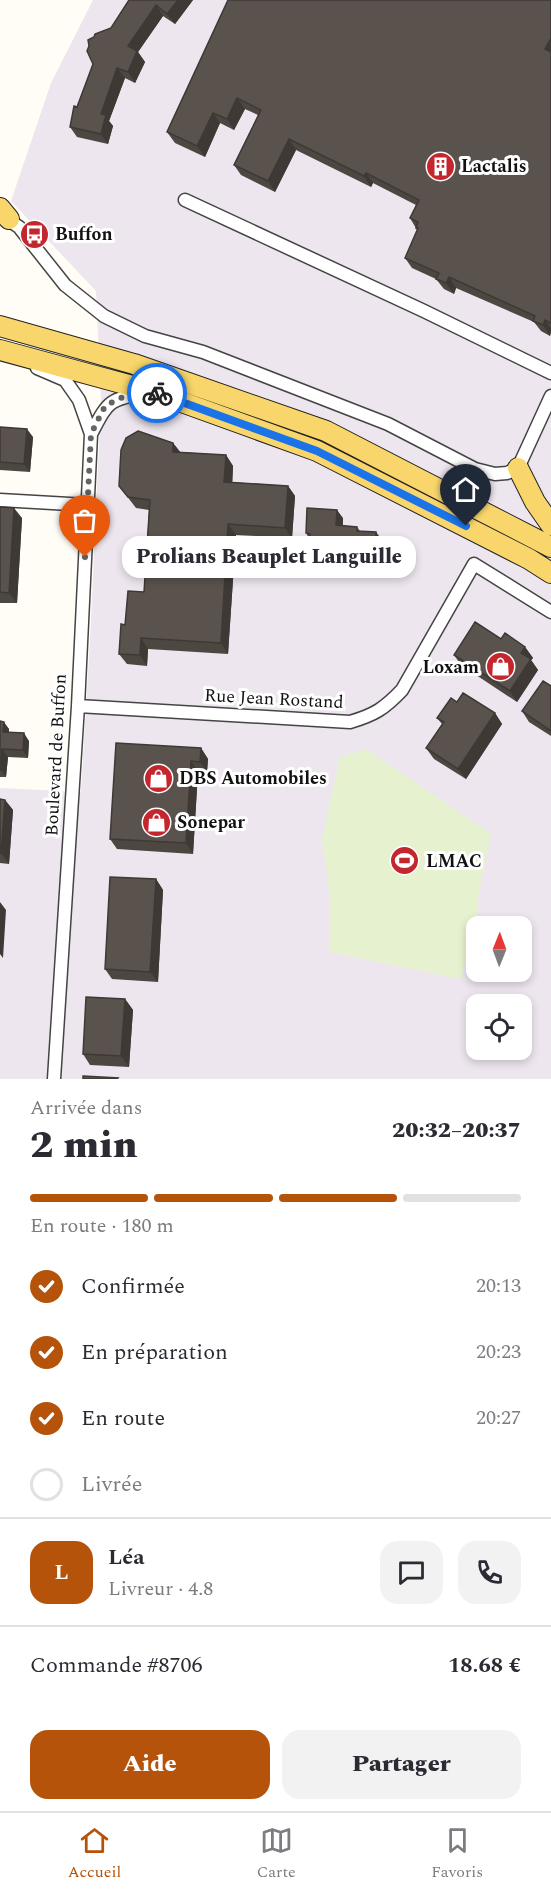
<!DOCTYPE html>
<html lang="fr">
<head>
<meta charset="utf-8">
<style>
	body { margin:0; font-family:Spectral,serif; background:#f2f2f3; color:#2b2b33; height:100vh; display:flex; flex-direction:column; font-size:22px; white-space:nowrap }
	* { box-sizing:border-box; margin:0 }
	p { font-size:20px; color:#7c7c81 }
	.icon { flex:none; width:33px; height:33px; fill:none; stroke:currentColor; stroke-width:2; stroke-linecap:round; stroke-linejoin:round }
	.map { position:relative; height:1079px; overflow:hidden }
	.side { display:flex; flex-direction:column; background:#fff; flex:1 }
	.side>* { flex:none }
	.needle { width:39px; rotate:1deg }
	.buttons { position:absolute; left:466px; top:916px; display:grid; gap:12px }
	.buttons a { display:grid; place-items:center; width:66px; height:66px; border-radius:12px; background:#fff; box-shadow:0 3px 9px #0003; font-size:30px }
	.pin { position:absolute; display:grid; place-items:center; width:51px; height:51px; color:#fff; margin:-62px -26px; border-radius:50% 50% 50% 0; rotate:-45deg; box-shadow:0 0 6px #0007 }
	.pin .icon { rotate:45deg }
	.courier { position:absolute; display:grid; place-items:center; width:60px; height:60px; margin:-30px; border:4px solid #1a73e8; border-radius:50%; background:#fff; color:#222; box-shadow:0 2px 8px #0007 }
	.bubble { position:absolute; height:42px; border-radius:18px; background:#fff; box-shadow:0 3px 9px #0003; font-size:20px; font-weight:800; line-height:42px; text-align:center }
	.headline em { font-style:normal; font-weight:800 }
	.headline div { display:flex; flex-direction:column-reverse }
	.headline { display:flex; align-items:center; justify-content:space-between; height:102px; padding:0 30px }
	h1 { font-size:39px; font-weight:800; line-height:45px }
	.bar { display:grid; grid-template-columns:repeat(4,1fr); gap:9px 6px; align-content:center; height:72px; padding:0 30px }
	.bar i { height:8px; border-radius:4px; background:#e1e1e2 }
	.bar .selected { background:#b45309 }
	.bar p { grid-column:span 4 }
	.line { display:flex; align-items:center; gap:15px; padding:0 30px; border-top:2px solid #e1e1e2 }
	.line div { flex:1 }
	.round { display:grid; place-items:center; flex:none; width:63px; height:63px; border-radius:18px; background:#f2f2f3 }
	ol { padding:0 30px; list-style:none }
	li { display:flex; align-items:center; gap:18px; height:66px }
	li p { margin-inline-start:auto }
	li .icon { padding:6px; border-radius:50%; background:#b45309; color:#fff; stroke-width:4 }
	li:last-child { color:#7c7c81 }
	li i { width:33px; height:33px; border:3px solid #e1e1e2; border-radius:50% }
	.action { display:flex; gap:12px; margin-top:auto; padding:12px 30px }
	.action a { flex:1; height:69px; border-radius:18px; background:#b45309; color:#fff; font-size:24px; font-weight:800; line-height:69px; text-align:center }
	.action a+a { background:#f2f2f3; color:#2b2b33 }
	.dock { display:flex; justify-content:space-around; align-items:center; height:84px; border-top:2px solid #e1e1e2; background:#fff; font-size:16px; color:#7c7c81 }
	.dock a { display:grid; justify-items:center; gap:3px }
	.dock .selected { color:#b45309 }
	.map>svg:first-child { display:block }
</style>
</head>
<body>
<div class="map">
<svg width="551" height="1079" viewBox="0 0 551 1079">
	<rect width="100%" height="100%" fill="#fffdf5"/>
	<path fill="#eee6ef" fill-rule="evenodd" d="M93 0H551V1079H0V788L81 792 90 641 101 400 96 291 11 201 51 83ZM477 927H522V972H477ZM477 1005H522V1050H477Z"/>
	<path fill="#e6f2cf" d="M366 749 491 834 479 891 477 914 461 979 329 952V889L322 840 340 757Z"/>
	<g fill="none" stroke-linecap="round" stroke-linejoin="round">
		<defs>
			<path id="street" d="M185 200 424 311 551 373
				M4 217 19 227 65 285 104 316 145 336 203 352 388 424 475 469 495 474 507 473 518 468 551 396
				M37 368 65 380 79 400 91 434 78 706 54 1079
				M91 434C108 402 108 399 145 393
				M0 500 87 505
				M78 706 350 722C374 715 384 709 402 690L474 564 551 612"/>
			<path id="primary" d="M0 208 9 219
				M0 326 134 364 326 431 551 547
				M0 350 154 392 317 451 529 559 551 573
				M518 468 535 502 551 525"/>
		</defs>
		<use href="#street" stroke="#444" stroke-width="15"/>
		<use href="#primary" stroke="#222" stroke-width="22"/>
		<use href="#street" stroke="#fff" stroke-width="12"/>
		<use href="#primary" stroke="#f9d66b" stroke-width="20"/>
	</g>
	<path fill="#4d4742" d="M129 0H193L175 24 163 16 138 52 145 62 135 83 125 78 109 121 113 126 108 144 77 137 70 127 77 107 111 28Z
		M228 0H551V333L550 336 541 331 534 322 456 288 454 294 444 289 436 279 412 268 405 258 417 230 410 218 416 205 373 183 371 187 296 150 275 192 241 175 234 165 258 115 245 109 234 130 220 123 205 157 175 143 167 132Z
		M0 427 33 437 30 472 0 470Z
		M173 443 180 452 226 455 233 466 232 482 288 486 295 496 292 538 236 535 228 654 148 649 147 666 127 664 119 654 125 625 144 592 149 510 136 508 119 486Z
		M0 507 22 518 17 603H0Z
		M343 518V526L357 527 360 531 382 540 380 561 354 559 352 556 335 555 334 558 315 557 309 549 310 540 306 533Z
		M501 639 525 647 533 658 531 660 538 670 517 702 461 665 454 655Z
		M551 686V736L529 722 522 711Z
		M457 702 495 713 502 724 466 779 434 759 426 748 442 724 437 718Z
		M0 721 9 729V732L29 741 28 758 8 757 6 777H0Z
		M201 748 208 759 207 772H198L193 854 117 849 110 839Z
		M0 799 5 800 13 810 9 864 0 863Z
		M156 879 163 890 158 982 112 979 105 969Z
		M125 999 133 1010 129 1067 90 1065 83 1054Z"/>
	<path fill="#3f3936" d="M178 0H193L175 24 167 14Z
		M156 5 163 16 138 52 145 62 135 83 128 72V46Z
		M551 38V58L545 49Z
		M117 68 125 78 109 121 113 126 108 144 101 134V114Z
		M237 98 245 109 234 130 227 119Z
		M213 113 220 123 205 157 197 146Z
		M289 139 296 150 275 192 268 181Z
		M366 173 373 183 371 187 364 176Z
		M449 277 456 288 454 294 446 283Z
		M545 320 551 329 550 336 543 325Z
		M27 429 33 437 30 472 24 464Z
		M173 443 181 453 173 452Z
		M226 455 233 466 232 492 224 482Z
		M288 486 295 496 292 538 285 528Z
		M14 508 22 518 17 603 9 593Z
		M337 510 343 518 342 533 336 525Z
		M228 524 236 535 228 654 221 643Z
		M376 532 382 540 380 561 375 553Z
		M329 547 335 555 334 558 328 550Z
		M141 638 148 649 147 666 140 655Z
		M525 647 533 658 531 660 538 670 517 702 510 691 521 653Z
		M495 713 502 724 466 779 458 769Z
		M4 722 9 729V739L3 732Z
		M24 733 29 741 28 758 23 750Z
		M201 748 208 759 207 772 200 762Z
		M2 749 8 757 6 777 1 770Z
		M191 761 198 772 193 854 186 843Z
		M5 800 13 810 9 864 1 853Z
		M156 879 163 890 158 982 150 972Z
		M0 902 6 910 3 958 0 954Z
		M125 999 133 1010 129 1067 121 1056Z"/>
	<path fill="#5a524d" stroke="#3f3936" stroke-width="1.5" d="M129 0H178L167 14 156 5 128 46 137 51 128 72 117 68 101 114 106 115 101 134 70 127 74 106 77 107 93 64 87 51 89 46 88 40 94 37 95 34 111 28Z
		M228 0H551V38L545 49 551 52V323L545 320 543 325 533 321 535 316 449 277 446 283 436 279 439 273 405 258 418 228H416L418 222 410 218 419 200 366 173 364 176 289 139 268 181 234 165 261 110 237 98 227 119 213 113 197 146 167 132Z
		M0 427 27 429 24 464 0 462Z
		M138 431 173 443V452L226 455 224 482 288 486 285 528 228 524 221 643 141 638 140 655 119 654 121 624 125 625 128 591 144 592 150 500 128 497 119 486 121 450 126 438Z
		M0 507 14 508 9 593 0 592Z
		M307 508 337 510 336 525 357 527V531L376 532 375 553 348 551 349 548 329 547 328 550 309 549 310 534 306 533Z
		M475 622 501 639 505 633 525 647 521 653 531 659 510 691 454 655Z
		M543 681 551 686V731L522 711Z
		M463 693 495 713 458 769 426 748 444 722 437 718 451 698 457 702Z
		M0 721 4 722 3 732 24 733 23 750 2 749 1 770H0Z
		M116 743 201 748 200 762 191 761 186 843 110 839Z
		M0 799 5 800 1 853H0Z
		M110 877 156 879 150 972 105 969Z
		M86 997 125 999 121 1056 83 1054Z
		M83 1076 118 1078 117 1079H83Z"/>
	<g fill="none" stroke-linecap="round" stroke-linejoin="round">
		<path stroke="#646461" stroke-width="6" stroke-dasharray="0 10.8" d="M85 557 91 434 105 406 123 397 157 393"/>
		<path stroke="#1a73e8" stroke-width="8" d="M157 393 317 451 466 526"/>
	</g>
	<defs>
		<symbol id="building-disc" viewBox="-11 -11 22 22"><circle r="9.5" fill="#c4262e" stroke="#fff"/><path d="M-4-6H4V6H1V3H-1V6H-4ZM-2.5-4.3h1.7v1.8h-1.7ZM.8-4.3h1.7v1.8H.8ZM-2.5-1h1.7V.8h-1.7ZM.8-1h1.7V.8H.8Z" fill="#fff"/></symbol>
		<symbol id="bus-disc" viewBox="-11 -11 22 22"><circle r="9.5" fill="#c4262e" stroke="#fff"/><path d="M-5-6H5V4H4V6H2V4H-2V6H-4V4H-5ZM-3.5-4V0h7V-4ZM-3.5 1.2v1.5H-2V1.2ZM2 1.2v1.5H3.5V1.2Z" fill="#fff"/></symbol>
		<symbol id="shop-disc" viewBox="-11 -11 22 22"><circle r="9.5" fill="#c4262e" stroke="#fff"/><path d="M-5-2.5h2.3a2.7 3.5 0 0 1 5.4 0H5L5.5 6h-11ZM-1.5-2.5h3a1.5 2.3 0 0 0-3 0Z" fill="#fff"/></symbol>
		<symbol id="stadium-disc" viewBox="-11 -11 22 22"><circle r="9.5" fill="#c4262e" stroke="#fff"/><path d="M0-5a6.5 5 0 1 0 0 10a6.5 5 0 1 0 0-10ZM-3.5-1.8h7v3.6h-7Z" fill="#fff"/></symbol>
	</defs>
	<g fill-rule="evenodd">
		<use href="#building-disc" x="424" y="150" width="33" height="33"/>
		<use href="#bus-disc" x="18" y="218" width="33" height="33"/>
		<use href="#shop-disc" x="484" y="650" width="33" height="33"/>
		<use href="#shop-disc" x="142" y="762" width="33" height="33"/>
		<use href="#shop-disc" x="140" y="806" width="33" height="33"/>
		<use href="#stadium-disc" x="388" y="844" width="33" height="33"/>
	</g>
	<g text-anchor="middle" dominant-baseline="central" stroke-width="6" stroke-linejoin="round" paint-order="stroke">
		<g font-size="18" font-weight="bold" fill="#111" stroke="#fff" text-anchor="start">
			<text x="461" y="166">Lactalis</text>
			<text x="55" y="234">Buffon</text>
			<text x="479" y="667" text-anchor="end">Loxam</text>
			<text x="179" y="778">DBS Automobiles</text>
			<text x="177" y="822">Sonepar</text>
			<text x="426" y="861">LMAC</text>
		</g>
		<g font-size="18" fill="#111" stroke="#fff">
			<text transform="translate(274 699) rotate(3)">Rue Jean Rostand</text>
			<text transform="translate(56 755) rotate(-87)">Boulevard de Buffon</text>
		</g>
	</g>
</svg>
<div class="buttons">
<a><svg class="needle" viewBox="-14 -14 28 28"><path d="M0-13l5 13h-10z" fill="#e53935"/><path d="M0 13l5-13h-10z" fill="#7c7c81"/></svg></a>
<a><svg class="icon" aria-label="locate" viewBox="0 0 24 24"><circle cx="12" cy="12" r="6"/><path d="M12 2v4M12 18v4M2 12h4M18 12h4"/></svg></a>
</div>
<div class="pin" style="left:85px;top:557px;background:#ea580c"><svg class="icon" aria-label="bag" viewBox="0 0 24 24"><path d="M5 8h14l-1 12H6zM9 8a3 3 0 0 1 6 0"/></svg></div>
<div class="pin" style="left:466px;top:526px;background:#1f2937"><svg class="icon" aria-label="home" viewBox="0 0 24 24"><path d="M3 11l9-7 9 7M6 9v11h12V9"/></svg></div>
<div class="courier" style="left:157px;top:393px"><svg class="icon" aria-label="bike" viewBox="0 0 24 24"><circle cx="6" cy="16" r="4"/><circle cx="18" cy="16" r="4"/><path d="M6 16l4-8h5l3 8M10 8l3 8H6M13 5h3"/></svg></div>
<div class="bubble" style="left:122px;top:536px;width:294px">Prolians Beauplet Languille</div>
</div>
<section class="side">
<div class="headline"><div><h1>2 min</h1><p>Arrivée dans</p></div><em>20:32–20:37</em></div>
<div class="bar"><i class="selected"></i><i class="selected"></i><i class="selected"></i><i></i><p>En route · 180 m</p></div>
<ol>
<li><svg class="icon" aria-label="check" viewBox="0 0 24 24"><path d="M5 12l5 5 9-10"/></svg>Confirmée<p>20:13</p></li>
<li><svg class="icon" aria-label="check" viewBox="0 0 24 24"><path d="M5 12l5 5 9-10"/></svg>En préparation<p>20:23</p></li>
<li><svg class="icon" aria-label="check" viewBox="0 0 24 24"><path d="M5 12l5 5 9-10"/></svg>En route<p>20:27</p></li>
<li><i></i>Livrée</li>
</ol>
<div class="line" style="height:108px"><b class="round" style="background:#b45309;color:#fff">L</b><div><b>Léa</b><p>Livreur · 4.8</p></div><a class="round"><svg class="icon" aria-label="chat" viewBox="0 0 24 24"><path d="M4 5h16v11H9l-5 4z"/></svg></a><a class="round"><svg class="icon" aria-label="phone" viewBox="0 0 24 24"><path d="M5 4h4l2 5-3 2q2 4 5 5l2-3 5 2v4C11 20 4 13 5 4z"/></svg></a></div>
<div class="line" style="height:78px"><div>Commande #8706</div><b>18.68 €</b></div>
<div class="action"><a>Aide</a><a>Partager</a></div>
</section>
<nav class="dock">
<a class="selected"><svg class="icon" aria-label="home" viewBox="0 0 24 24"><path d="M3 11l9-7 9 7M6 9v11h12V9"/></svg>Accueil</a>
<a><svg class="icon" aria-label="map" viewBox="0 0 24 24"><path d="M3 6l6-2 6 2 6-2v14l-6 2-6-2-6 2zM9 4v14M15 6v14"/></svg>Carte</a>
<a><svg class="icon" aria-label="saved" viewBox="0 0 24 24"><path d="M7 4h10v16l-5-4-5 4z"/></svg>Favoris</a>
</nav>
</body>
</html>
